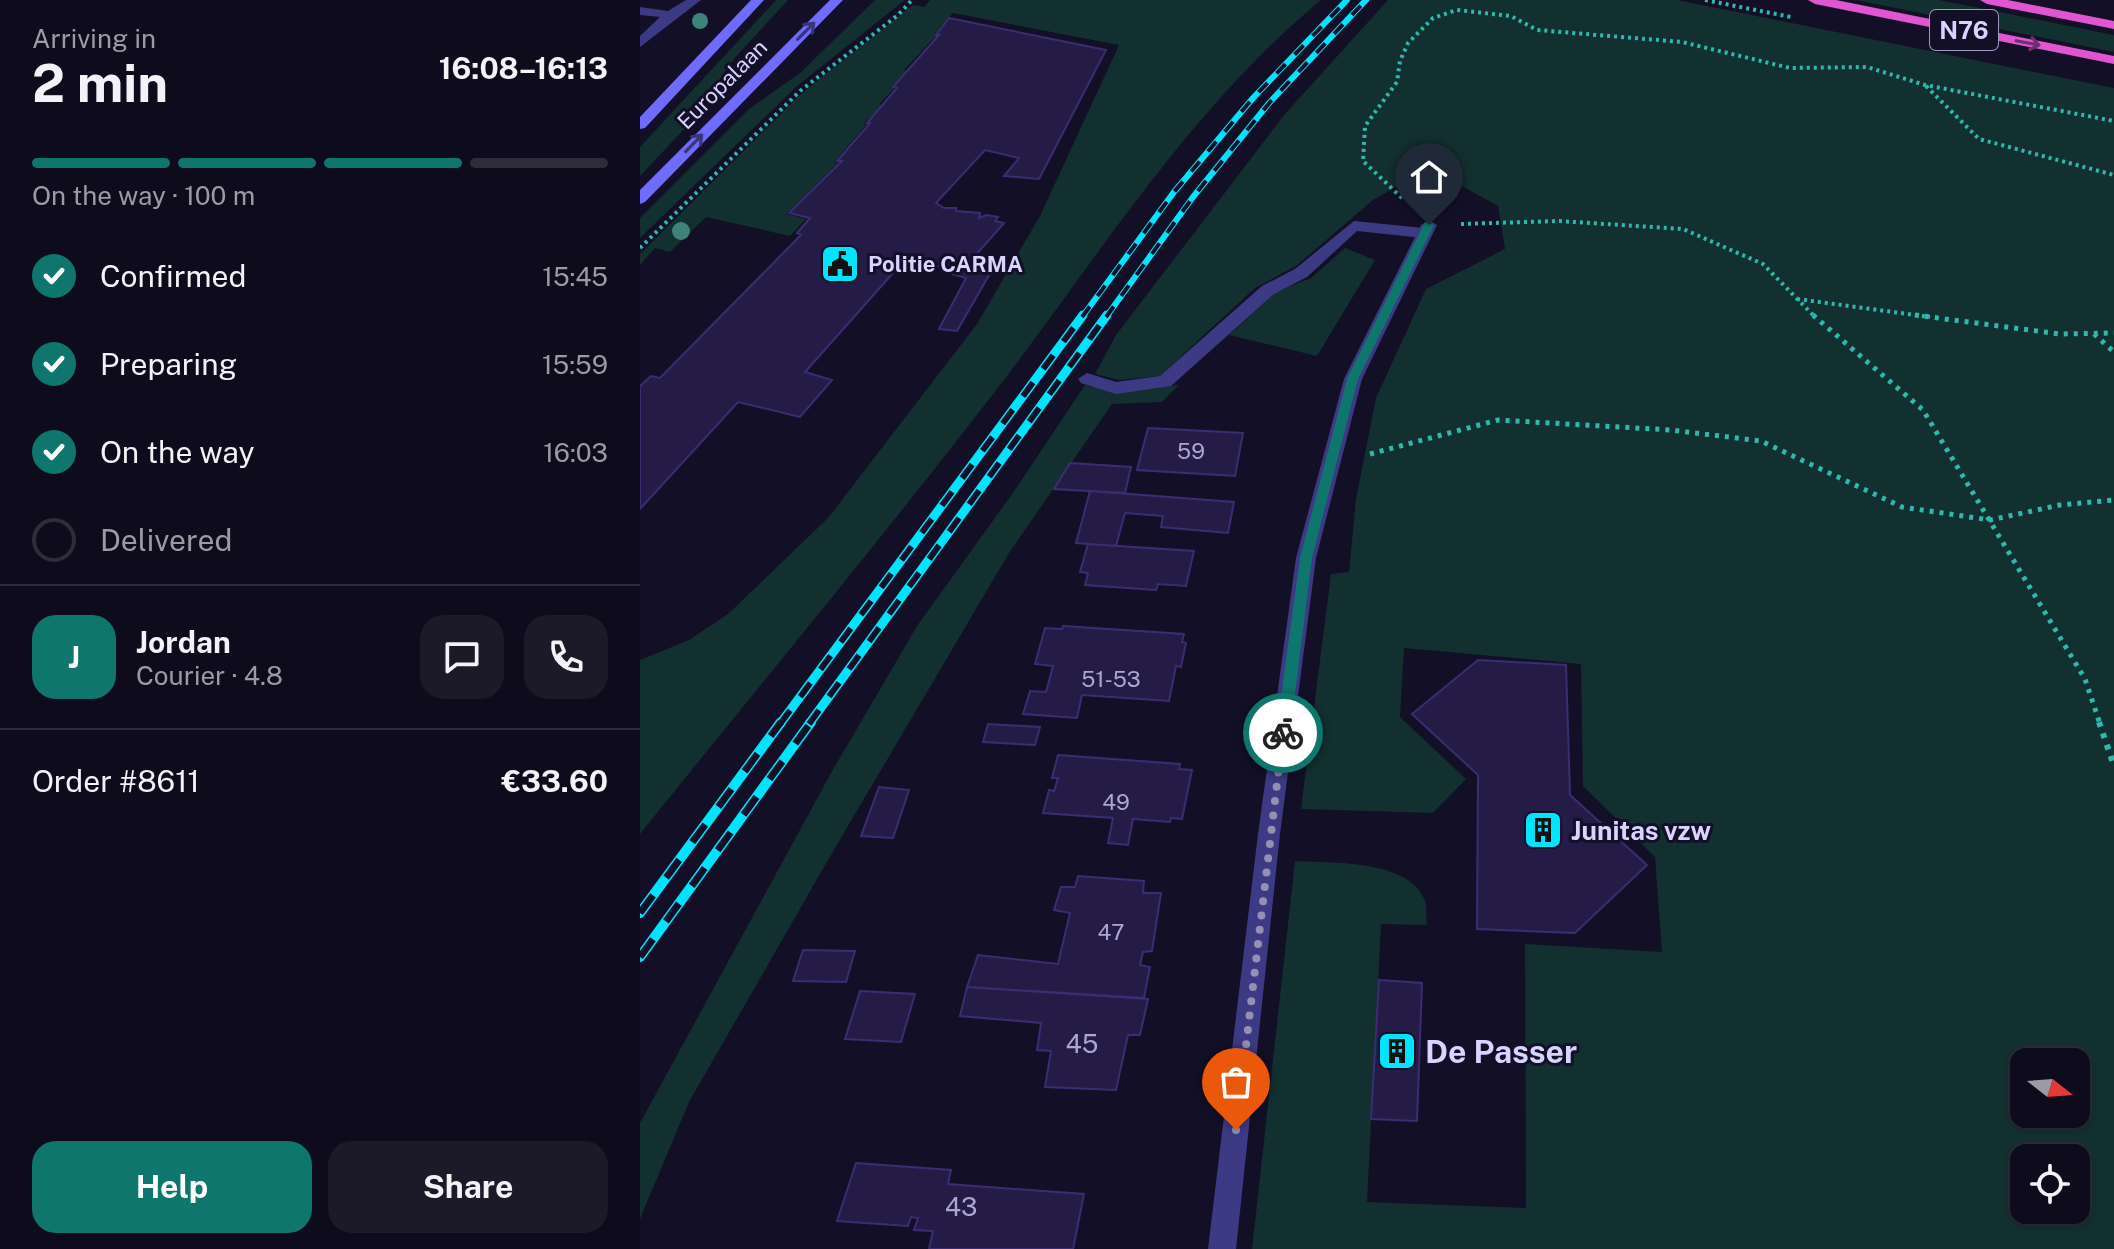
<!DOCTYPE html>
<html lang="en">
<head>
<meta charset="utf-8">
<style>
	body { margin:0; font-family:"Public Sans",sans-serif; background:#1c1929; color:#f1f3f6; height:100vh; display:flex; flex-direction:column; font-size:30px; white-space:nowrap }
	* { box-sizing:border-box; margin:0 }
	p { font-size:26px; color:#9b9ba3 }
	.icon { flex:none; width:44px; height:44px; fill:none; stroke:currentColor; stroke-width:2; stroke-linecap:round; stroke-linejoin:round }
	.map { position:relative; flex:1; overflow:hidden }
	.side { display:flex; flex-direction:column; background:#0e0b1c; width:640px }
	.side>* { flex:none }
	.needle { width:52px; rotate:107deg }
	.buttons { position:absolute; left:1370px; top:1048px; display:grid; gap:16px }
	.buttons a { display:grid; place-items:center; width:80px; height:80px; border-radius:16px; background:#0e0b1c; box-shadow:0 2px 6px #0004,0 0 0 2px #2e2b3b; font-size:40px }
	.pin { position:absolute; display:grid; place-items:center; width:68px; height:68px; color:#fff; margin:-82px -34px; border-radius:50% 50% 50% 0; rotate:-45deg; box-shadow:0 0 8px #0007 }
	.pin .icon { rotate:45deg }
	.courier { position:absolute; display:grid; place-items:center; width:80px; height:80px; margin:-40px; border:6px solid #0f766e; border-radius:50%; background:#fff; color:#222; box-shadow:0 2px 10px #0007 }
	.head em { font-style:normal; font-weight:700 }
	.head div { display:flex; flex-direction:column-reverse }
	.head { display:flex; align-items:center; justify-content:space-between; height:136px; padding:0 32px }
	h1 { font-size:52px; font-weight:700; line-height:60px }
	.bar { display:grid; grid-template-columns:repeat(4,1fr); gap:12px 8px; align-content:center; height:96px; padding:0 32px }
	.bar i { height:10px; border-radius:6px; background:#2e2b3b }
	.bar .current { background:#0f766e }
	.bar p { grid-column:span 4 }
	.line { display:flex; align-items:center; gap:20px; padding:0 32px; border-top:2px solid #2e2b3b }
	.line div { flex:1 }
	.round { display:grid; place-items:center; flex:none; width:84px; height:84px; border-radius:24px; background:#1c1929 }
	ol { padding:0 32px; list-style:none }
	li { display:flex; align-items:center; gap:24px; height:88px }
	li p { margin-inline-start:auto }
	li .icon { padding:8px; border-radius:50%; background:#0f766e; color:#fff; stroke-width:4 }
	li:last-child { color:#9b9ba3 }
	li i { width:44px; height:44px; border:4px solid #2e2b3b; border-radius:50% }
	.button { display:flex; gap:16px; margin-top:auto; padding:16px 32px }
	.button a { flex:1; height:92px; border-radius:24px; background:#0f766e; color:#fff; font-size:32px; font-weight:700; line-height:92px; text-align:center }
	.button a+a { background:#1c1929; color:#f1f3f6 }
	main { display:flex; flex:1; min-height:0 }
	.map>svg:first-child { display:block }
</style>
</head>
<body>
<main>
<section class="side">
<div class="head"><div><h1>2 min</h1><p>Arriving in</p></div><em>16:08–16:13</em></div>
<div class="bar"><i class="current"></i><i class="current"></i><i class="current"></i><i></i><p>On the way · 100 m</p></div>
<ol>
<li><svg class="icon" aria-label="check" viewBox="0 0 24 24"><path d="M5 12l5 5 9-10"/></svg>Confirmed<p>15:45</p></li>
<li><svg class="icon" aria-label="check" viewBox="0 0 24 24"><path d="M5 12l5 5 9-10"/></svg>Preparing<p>15:59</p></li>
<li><svg class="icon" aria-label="check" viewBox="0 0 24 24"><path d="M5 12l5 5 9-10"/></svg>On the way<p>16:03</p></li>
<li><i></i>Delivered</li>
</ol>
<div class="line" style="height:144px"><b class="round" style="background:#0f766e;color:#fff">J</b><div><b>Jordan</b><p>Courier · 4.8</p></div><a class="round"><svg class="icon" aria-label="chat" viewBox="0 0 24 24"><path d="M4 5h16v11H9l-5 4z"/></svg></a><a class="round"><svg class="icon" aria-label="phone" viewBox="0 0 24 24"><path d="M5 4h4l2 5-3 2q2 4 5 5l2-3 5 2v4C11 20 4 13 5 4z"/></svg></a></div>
<div class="line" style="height:104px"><div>Order #8611</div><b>€33.60</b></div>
<div class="button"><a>Help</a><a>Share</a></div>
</section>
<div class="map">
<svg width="1474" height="1249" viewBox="0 0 1474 1249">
	<rect width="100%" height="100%" fill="#130f26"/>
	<path fill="#12302f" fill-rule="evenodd" d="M136 0H148L93 60 49 124 0 176V147Z
		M235 0H265L157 86 0 238V218L109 109 160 73Z
		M290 0H681C551 108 461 253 360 385 243 537 120 685 0 834V660L49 640 88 614 188 518 337 324 400 216 479 45 313 13 294 35H297L264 70 267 72 251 87 254 89 239 104 242 106 224 123 226 125 194 162 198 163 146 214 166 219 150 236 66 217 30 252 15 248 0 265V254L162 93 273 5 284 7Z
		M748 0H1037L1474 88V1249H612L655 861C691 863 770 859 785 901 787 907 786 918 787 925L741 924 727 1202 886 1208 885 944 1022 952 1015 857 943 786 941 664 764 648 760 717 826 779 793 813 661 809 691 574 709 572 716 499 736 398 786 289 865 249 858 206 816 183 765 182 733 200 656 266 615 288 520 376 479 380 455 374 476 335 645 114ZM1384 1062H1436V1114H1384ZM1384 1158H1436V1210H1384Z
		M1216 0H1299L1474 35V52Z
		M705 248 735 260 677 356 589 335 636 292 671 278Z
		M445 385 476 392 539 385 522 402 472 404 369 553 195 848 49 1102 0 1219V1123L191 773 277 626 375 490Z"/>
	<path fill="#241b47" stroke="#3b2d73" stroke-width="2" d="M309 18 466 50 399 179 364 176 379 158 345 150 296 203 304 208H316V211L340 213 339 218 346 215 358 217 355 221 364 223 334 257 356 263 317 331 299 329 326 278 302 271 306 268 297 266 288 272 280 266 276 269 268 263 261 264 165 372 192 380 160 417 98 402 0 509V386L11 376 20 378 161 235 157 233 170 218 149 213 202 161H197L230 123H227L257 88 253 87 299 35H296Z
		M508 428 603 433 595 476 497 470Z
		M430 463 491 467 485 493 414 489Z
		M450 491 594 502 588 533 521 527 523 516 485 513 476 546 436 543Z
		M448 544 554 551 546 586 518 584 516 590 445 585 448 573 440 572Z
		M423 626 544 634 542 642 546 643 541 667 536 666 529 701 442 695 437 718 383 714 390 691 406 692 413 666 395 664 405 628 422 629Z
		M838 660 926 665 930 795 1007 865 935 933 837 929 838 775 772 714Z
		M348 724 400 727 395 745 343 742Z
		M418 755 540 764 539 769 552 770 542 819 531 818 530 822 493 819 488 845 468 843 473 818 403 813 409 790 414 791 418 778H412Z
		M239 787 269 790 253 838 221 836Z
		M438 876 504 881 503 893H521L512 951 503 952 500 965 510 967 504 998 327 987 338 955 418 964 430 913 414 910 421 887H435Z
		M163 950 215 951 206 982 153 981Z
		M739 980 782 983 777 1121 731 1119Z
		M327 987 508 999 500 1035H488L476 1090 405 1087 411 1051 397 1050 401 1023 320 1016Z
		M220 991 275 994 261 1042 205 1039Z
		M216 1163 311 1170 308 1184 444 1194 433 1249H289L293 1231 274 1230 278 1218 271 1217 268 1226 197 1221Z"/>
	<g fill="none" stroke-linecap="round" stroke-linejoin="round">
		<path stroke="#2fb8b0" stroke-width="4" stroke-dasharray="3 4" stroke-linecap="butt" d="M1065 0 1151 17
			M1286 86 1339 139 1474 175
			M762 198 723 161 725 126 757 82 760 61 768 43 793 18 817 10 871 16 897 30 1042 42 1150 68 1227 67 1285 85 1474 121
			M821 224 919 221 1043 229 1123 264 1175 317
			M0 248 160 91 258 15 272 0
			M1157 299 1290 317"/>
		<path stroke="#2fb8b0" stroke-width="5" stroke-dasharray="4 6" stroke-linecap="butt" d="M1173 315 1283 410 1445 679 1460 724
			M1275 315 1420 334 1474 333
			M1454 334 1474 352
			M730 454 858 420 1031 430 1121 441 1262 507 1350 520 1420 505 1474 500"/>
		<path stroke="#2fb8b0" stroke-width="6" stroke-dasharray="5 7" stroke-linecap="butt" d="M1459 722 1474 766"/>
		<path fill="#3d3a85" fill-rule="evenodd" d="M46 0H61L0 47V36L20 17 0 15V7L28 11Z
			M714 221 783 228 791 233 783 238 717 231 667 277 634 294 531 386 476 394 441 383 438 379 447 373 476 382 520 376 622 286 655 269Z"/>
		<path fill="#3d3a85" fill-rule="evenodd" d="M789 220 797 225 722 379 676 558 640 834 596 1249H568L618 834 656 558 704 379 781 225Z"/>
		<path fill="#6f6bff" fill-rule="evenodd" d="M111 0H124L5 128 0 129V117Z
			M190 0H203L5 202 0 204V190Z"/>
		<path fill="#e055d1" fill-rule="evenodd" d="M1168 0H1196L1474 56V64L1175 4Z
			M1340 0H1368L1474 21V29L1347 4Z"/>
		<defs>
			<path id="rail-far2" d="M442 317 534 192 613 98 707 0
				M466 317 553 197 630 102 726 0"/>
			<path id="rail-far1" d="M140 724 443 315
				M169 724 467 315"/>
			<path id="rail" d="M0 913 141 722
				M0 957 171 722"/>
		</defs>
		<use href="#rail-far2" stroke="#00e5ff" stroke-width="6"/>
		<use href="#rail-far1" stroke="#00e5ff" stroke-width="9"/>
		<use href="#rail" stroke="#00e5ff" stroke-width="10"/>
		<use href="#rail-far2" stroke="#130f26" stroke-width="4" stroke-dasharray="13" stroke-linecap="butt"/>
		<use href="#rail-far1" stroke="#130f26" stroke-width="6" stroke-dasharray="17" stroke-linecap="butt"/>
		<use href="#rail" stroke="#130f26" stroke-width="7" stroke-dasharray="22" stroke-linecap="butt"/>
	</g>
	<g fill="#3d827b">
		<circle cx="60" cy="21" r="8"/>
		<circle cx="41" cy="231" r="9"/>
	</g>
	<defs><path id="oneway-shaft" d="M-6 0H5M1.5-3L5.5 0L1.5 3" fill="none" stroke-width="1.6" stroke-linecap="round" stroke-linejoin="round" transform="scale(2)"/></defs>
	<g stroke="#38347d">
		<use href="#oneway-shaft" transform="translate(166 31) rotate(-45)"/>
		<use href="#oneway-shaft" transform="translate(54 143) rotate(-46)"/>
	</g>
	<use stroke="#6f2e73" href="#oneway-shaft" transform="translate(1388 43) rotate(11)"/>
	<path fill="#0f766e" d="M785 222 794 225 718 379 672 558 650 733 643 739 636 733 660 558 707 379Z"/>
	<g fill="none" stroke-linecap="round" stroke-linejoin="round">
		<path stroke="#948fb3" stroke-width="8" stroke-dasharray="0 14.4" d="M596 1130 643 733"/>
	</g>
	<defs>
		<symbol id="civic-square" viewBox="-11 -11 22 22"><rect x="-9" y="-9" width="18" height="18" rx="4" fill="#00e5ff" stroke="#130f26"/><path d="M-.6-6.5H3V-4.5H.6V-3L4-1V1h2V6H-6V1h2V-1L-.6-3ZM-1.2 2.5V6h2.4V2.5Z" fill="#111"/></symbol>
		<symbol id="building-square" viewBox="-11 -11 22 22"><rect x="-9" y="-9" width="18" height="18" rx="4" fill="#00e5ff" stroke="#130f26"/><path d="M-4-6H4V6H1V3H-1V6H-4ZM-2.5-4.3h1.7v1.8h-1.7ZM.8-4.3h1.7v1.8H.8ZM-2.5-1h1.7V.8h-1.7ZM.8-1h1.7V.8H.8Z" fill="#111"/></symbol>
	</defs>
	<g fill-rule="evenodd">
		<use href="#civic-square" x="178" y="242" width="44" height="44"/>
		<use href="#building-square" x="881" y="808" width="44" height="44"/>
		<use href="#building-square" x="735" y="1029" width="44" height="44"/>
	</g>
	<g text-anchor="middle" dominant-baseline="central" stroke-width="6" stroke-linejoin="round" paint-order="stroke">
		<g font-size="22" fill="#d9d4ff" stroke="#130f26">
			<text transform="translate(82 84) rotate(-45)">Europalaan</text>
		</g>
		<g font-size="22" font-weight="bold" fill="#d9d4ff" stroke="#130f26" text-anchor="start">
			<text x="228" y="264">Politie CARMA</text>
		</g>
		<g font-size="22" fill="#aca6d1">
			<text x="551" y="451">59</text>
			<text x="471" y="679">51-53</text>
			<text x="476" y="802">49</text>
			<text x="471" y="932">47</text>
		</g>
		<rect fill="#130f26" stroke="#9e99be" stroke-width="2" x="1290" y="10" width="68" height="40" rx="6"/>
		<g font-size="24" font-weight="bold" fill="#d9d4ff">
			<text x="1324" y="30">N76</text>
		</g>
		<g font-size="26" font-weight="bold" fill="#d9d4ff" stroke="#130f26" text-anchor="start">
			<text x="931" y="830">Junitas vzw</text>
		</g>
		<g font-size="26" fill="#aca6d1">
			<text x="442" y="1043">45</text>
			<text x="321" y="1206">43</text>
		</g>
		<g font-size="32" font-weight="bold" fill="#d9d4ff" stroke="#130f26" text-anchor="start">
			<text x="785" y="1051">De Passer</text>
		</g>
	</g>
</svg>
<div class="buttons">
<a><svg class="needle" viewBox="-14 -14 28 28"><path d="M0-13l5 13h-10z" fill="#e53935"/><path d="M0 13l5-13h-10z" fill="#9b9ba3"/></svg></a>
<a><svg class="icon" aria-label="locate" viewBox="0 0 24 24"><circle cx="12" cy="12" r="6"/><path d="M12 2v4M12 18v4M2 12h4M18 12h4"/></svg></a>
</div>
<div class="pin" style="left:596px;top:1130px;background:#ea580c"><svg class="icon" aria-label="bag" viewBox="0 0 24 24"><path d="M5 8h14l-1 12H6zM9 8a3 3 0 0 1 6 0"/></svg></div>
<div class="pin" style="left:789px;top:225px;background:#1f2937"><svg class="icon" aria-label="home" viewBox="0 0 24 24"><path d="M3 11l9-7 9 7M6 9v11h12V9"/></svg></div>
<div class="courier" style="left:643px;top:733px"><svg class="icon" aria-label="bike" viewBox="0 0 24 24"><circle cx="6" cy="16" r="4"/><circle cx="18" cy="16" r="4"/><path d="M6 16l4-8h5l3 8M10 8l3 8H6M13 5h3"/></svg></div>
</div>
</main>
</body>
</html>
